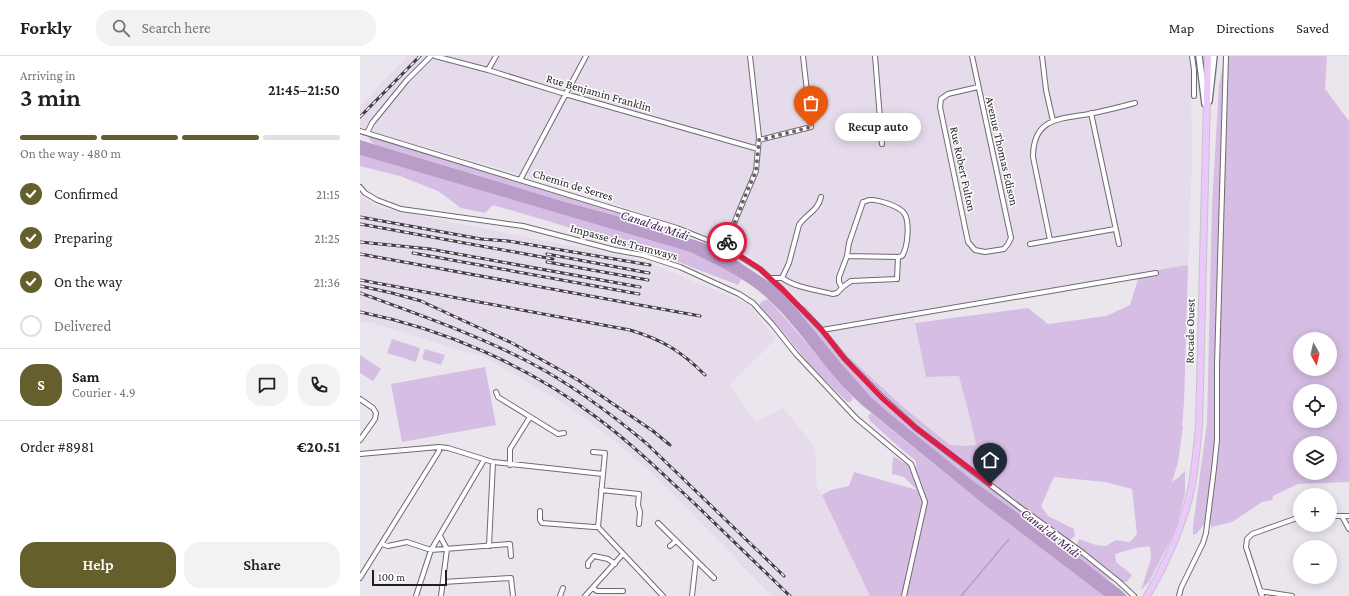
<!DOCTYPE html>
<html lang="en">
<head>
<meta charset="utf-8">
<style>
	body { margin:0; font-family:"Crimson Pro",serif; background:#f2f2f2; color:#202124; height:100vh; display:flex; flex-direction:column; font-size:15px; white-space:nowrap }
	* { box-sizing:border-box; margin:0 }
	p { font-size:13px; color:#757577 }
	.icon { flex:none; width:22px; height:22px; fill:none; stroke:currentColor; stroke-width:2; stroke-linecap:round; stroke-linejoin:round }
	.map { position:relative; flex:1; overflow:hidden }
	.panel { display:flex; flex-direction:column; background:#fff; width:360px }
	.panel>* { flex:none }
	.needle { width:26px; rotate:172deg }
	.tools { position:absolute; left:933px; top:276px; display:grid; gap:8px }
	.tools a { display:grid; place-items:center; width:44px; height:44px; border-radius:50%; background:#fff; box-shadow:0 2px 10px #0003; font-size:20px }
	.scale { position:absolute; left:12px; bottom:10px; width:75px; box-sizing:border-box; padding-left:4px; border:2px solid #211f22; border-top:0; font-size:11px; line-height:14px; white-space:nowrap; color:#211f22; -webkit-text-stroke:3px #fff; paint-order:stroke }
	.pin { position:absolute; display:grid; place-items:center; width:34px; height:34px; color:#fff; margin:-41px -17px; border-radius:50% 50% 50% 0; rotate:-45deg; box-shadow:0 0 4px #0007 }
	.pin .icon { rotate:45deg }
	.courier { position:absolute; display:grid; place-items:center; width:40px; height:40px; margin:-20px; border:3px solid #e11d48; border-radius:50%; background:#fff; color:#222; box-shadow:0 1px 5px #0007 }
	.bubble { position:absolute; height:28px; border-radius:14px; background:#fff; box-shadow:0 2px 10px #0003; font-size:13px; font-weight:600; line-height:28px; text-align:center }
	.overview em { font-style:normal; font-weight:600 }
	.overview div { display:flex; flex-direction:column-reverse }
	.overview { display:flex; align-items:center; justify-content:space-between; height:68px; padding:0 20px }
	h1 { font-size:26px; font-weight:600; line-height:30px }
	.bar { display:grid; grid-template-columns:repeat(4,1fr); gap:6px 4px; align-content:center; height:48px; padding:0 20px }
	.bar i { height:5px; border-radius:3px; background:#e0e0e0 }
	.bar .selected { background:#645f2c }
	.bar p { grid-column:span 4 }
	.line { display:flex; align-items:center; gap:10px; padding:0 20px; border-top:1px solid #e0e0e0 }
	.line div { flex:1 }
	.round { display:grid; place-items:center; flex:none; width:42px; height:42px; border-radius:16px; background:#f2f2f2 }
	ol { padding:0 20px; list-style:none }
	li { display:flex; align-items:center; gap:12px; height:44px }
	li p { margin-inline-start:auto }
	li .icon { padding:4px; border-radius:50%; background:#645f2c; color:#fff; stroke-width:4 }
	li:last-child { color:#757577 }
	li i { width:22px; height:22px; border:2px solid #e0e0e0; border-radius:50% }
	.primary-button { display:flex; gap:8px; margin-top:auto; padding:8px 20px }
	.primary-button a { flex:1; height:46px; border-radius:16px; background:#645f2c; color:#fff; font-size:16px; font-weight:600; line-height:46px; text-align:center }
	.primary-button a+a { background:#f2f2f2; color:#202124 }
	header { display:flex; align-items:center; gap:24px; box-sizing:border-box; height:56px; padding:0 20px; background:#fff; border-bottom:1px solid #e0e0e0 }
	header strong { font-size:19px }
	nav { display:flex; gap:22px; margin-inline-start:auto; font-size:14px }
	.search { width:280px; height:36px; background:#f2f2f2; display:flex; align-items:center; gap:10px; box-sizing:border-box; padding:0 14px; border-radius:16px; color:#757577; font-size:15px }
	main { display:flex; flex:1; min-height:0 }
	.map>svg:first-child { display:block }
</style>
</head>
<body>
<header>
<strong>Forkly</strong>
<div class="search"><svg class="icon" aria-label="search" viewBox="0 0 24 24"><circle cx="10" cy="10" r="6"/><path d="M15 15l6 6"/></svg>Search here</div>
<nav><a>Map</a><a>Directions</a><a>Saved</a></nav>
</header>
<main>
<section class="panel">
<div class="overview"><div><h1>3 min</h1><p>Arriving in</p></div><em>21:45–21:50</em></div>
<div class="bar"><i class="selected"></i><i class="selected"></i><i class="selected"></i><i></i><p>On the way · 480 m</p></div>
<ol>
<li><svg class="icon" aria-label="check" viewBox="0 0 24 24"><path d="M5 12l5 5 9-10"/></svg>Confirmed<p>21:15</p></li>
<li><svg class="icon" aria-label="check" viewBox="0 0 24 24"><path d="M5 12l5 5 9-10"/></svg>Preparing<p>21:25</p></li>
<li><svg class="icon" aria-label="check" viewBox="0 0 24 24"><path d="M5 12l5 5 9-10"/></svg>On the way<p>21:36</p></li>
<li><i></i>Delivered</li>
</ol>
<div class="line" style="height:72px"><b class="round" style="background:#645f2c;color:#fff">S</b><div><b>Sam</b><p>Courier · 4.9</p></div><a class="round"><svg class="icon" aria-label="chat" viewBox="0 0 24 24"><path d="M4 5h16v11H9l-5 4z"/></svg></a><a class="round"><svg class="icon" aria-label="phone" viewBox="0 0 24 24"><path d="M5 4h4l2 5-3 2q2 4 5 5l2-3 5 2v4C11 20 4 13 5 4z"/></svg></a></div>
<div class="line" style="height:52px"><div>Order #8981</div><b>€20.51</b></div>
<div class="primary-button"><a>Help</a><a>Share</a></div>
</section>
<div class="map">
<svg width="989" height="540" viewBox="0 0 989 540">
	<rect width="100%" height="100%" fill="#ebe6ee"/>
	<path fill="#e5dbea" d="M47 0H834L831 23 832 104 828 209 553 255 566 321 599 320 611 366 616 389 589 392 525 341 436 240 387 198 362 185 224 137 0 72V50Z
		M0 140 21 152 272 202 302 212 388 248 416 283 369 329 396 366 423 352 455 391 457 432 462 439 510 540H412L300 425 256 386 215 355 174 330 126 302 12 267 0 266Z"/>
	<path fill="#d6bde3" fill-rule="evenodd" d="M865 0H967L965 33 989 65V426L938 428 913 440 912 444 902 446 872 466 851 471V468H844L837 477 833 479V470L847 367 852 149 859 29ZM940 283H970V313H940ZM940 335H970V365H940ZM940 387H970V417H940Z
		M8 80 15 81 306 170 310 173 308 175 275 165 202 145 14 88 10 84Z
		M0 99 330 196 374 218 381 223 378 229 313 204 188 165 133 149 125 157 101 152 78 135 40 120 0 110Z
		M828 209 824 347 822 370 823 371 818 406 812 426 819 421 825 415V438L816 473 789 526 781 534 791 503 790 490 776 492 755 498 756 506 772 519 767 526 752 525 746 522 715 499V494L719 483 736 489 746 490 756 484 770 486 777 478 772 433 745 426 694 421 681 450 688 460 714 473 715 480 707 487 685 469 667 463 612 424 529 357 511 341 480 306 435 251 440 249 445 250 489 301 543 351 590 389 605 390 616 389 611 366 599 320 566 321 555 267 668 252 688 268 746 260 770 249 780 217Z
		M408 243C437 275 465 309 493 342L491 346H487C469 328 451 311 436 292 423 277 412 262 399 249L402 245Z
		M32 283 60 292 56 306 27 297Z
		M65 293 85 299 81 309 62 303Z
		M0 299 21 313 13 325 0 317Z
		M125 311 136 369 42 386 31 328Z
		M511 357 622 447 744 540H510L462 439 471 434 489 430 494 416 557 434 544 421 532 418 533 400 544 407 556 411V405L539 391 510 365 508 360Z"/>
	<path fill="#b99cc8" d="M0 84 202 145 275 165 347 188 364 196 414 229 435 251 480 306 511 341 529 357 612 424 704 490 762 535 767 540H744L622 447 502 349C466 317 441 273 406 241 384 221 356 209 330 196L0 99Z"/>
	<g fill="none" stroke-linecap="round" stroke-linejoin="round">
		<path stroke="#b99cc8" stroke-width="1.5" d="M601 540 649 483"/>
		<defs>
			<path id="street" d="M75 0 128 14 205 38 398 93
				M515 0 522 88
				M612 0 651 182 648 188 644 193 625 196 615 194 608 186 580 51 581 43 588 38 618 31
				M682 0 686 34 693 65
				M832 0 834 14V40
				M128 14 136 0
				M731 57 759 188
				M0 75 317 172 365 191 400 213 422 233 462 274 484 302 523 342 556 372 658 450 723 497 758 525 774 540
				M7 77 12 67 47 24 71 0
				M399 84 451 71 443 0
				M160 124 226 0
				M0 131 5 137 17 144 41 153 163 170 255 194 283 199 320 211 379 238 393 247 412 268 436 298 496 362 551 408 565 446 544 540
				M690 184 673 101C673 62 699 63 729 58 744 55 760 51 775 47
				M670 188 755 173
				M365 191 377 160 396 115 399 81 390 0
				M410 222H422L429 207 439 169C446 158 458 155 461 141
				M422 222C437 232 456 234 473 238L477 237 484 230 491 225 537 223 538 201 487 200
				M482 232 479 226V221L487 200 489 187 503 146C504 146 508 144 509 144 517 143 539 150 544 157 550 165 548 191 542 200L538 201
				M462 274 796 217
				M136 336 138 341 198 378 204 377
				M0 343 13 352 16 357 15 363 0 384
				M233 396 245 397 243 418
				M0 398 79 391 88 392 133 406 243 418 238 471 303 540
				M150 409V393L170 361
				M241 434 279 438 278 449 280 456 279 468
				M180 455V464L182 467 234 471H238
				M970 460H989
				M982 460 989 473
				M298 467 354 522
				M80 480 87 493 81 540
				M22 488 28 490 47 486 71 494 150 488 151 500
				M129 490 133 406
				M310 490 316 485
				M228 510V507L234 500 248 503 255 508
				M0 522 79 395V391
				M83 526 151 522 153 540
				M233 532 237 535H263
				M900 535 932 540
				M56 540 71 494 124 404
				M200 540 203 532
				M225 540 263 498
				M332 540 336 504
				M819 540 821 532 843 487 846 477 854 413 857 384V308L866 0
				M902 540 886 491 887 483 892 478 940 461"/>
			<path id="secondary" d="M839 0 845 48
				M849 45 854 0"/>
			<path id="primary" d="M787 540C807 506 824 468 832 429 835 410 837 391 839 371L848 0"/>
		</defs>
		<use href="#street" stroke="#6f6a71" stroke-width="6"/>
		<use href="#secondary" stroke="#6f6a71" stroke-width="8"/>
		<use href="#primary" stroke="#c5c5c6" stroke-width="8"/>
		<use href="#street" stroke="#fff" stroke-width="4"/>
		<use href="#secondary" stroke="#fff" stroke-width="5.5"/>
		<use href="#primary" stroke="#ebc8fb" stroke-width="6"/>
		<defs>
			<path id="rail" d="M0 61 60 0
				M0 161 121 183 148 185 290 209
				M0 168 193 203
				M0 186 70 193 280 231
				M53 197 279 238
				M0 198 340 260
				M187 198 289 217
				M187 206 288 224
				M0 224 270 274C303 284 321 295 345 319
				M0 230 32 237 61 245 152 287 218 324 293 375 310 389
				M0 237C57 258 115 278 169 306 211 328 249 356 286 387L424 520
				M0 256C84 273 167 309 236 361 271 387 302 417 334 447 366 478 398 509 430 540"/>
		</defs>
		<use href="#rail" stroke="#413f43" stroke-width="3"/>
		<use href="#rail" stroke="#fff" stroke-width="1.5" stroke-dasharray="4.5" stroke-linecap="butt"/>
	</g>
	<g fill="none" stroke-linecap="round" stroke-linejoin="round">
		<path stroke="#686569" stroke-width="4" stroke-dasharray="0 7.2" d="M367 186 388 133 396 115 399 84 451 71"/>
		<path stroke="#e11d48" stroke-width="5" d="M367 186 365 190 400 213 422 233 462 274 484 302 522 342 556 372 630 428"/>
	</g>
	<g text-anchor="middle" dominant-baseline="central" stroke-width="3" stroke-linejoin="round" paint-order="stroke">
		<g font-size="12" fill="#211f22" stroke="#fff">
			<text transform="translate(239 37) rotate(16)">Rue Benjamin Franklin</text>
			<text transform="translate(642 95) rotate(77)">Avenue Thomas Edison</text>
			<text transform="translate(603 113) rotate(78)">Rue Robert Fulton</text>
			<text transform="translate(213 129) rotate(17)">Chemin de Serres</text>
			<text transform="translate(264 186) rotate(15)">Impasse des Tramways</text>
			<text transform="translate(830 275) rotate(-89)">Rocade Ouest</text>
		</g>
		<g font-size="13" font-style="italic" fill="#411b51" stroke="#fff">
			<text transform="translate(295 169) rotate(18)">Canal du Midi</text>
			<text transform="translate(691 477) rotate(38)">Canal du Midi</text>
		</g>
	</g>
</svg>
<div class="tools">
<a><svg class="needle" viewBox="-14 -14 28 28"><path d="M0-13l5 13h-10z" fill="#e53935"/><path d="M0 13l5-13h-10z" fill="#757577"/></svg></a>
<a><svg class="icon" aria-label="locate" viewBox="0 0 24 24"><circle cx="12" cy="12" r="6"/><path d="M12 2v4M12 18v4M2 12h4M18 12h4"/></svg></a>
<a><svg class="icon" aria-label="layers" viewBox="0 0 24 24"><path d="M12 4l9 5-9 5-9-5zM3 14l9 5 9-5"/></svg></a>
<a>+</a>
<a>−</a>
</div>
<div class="scale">100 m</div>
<div class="pin" style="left:451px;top:71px;background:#ea580c"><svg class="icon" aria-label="bag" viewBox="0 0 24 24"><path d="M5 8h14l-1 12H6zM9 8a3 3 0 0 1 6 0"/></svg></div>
<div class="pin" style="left:630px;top:428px;background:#1f2937"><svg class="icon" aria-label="home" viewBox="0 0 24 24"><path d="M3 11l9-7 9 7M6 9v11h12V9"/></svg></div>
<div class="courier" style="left:367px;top:186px"><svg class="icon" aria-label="bike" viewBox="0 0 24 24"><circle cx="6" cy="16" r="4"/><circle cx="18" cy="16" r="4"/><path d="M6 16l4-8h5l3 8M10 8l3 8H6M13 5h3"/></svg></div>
<div class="bubble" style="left:475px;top:57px;width:86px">Recup auto</div>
</div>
</main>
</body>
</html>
